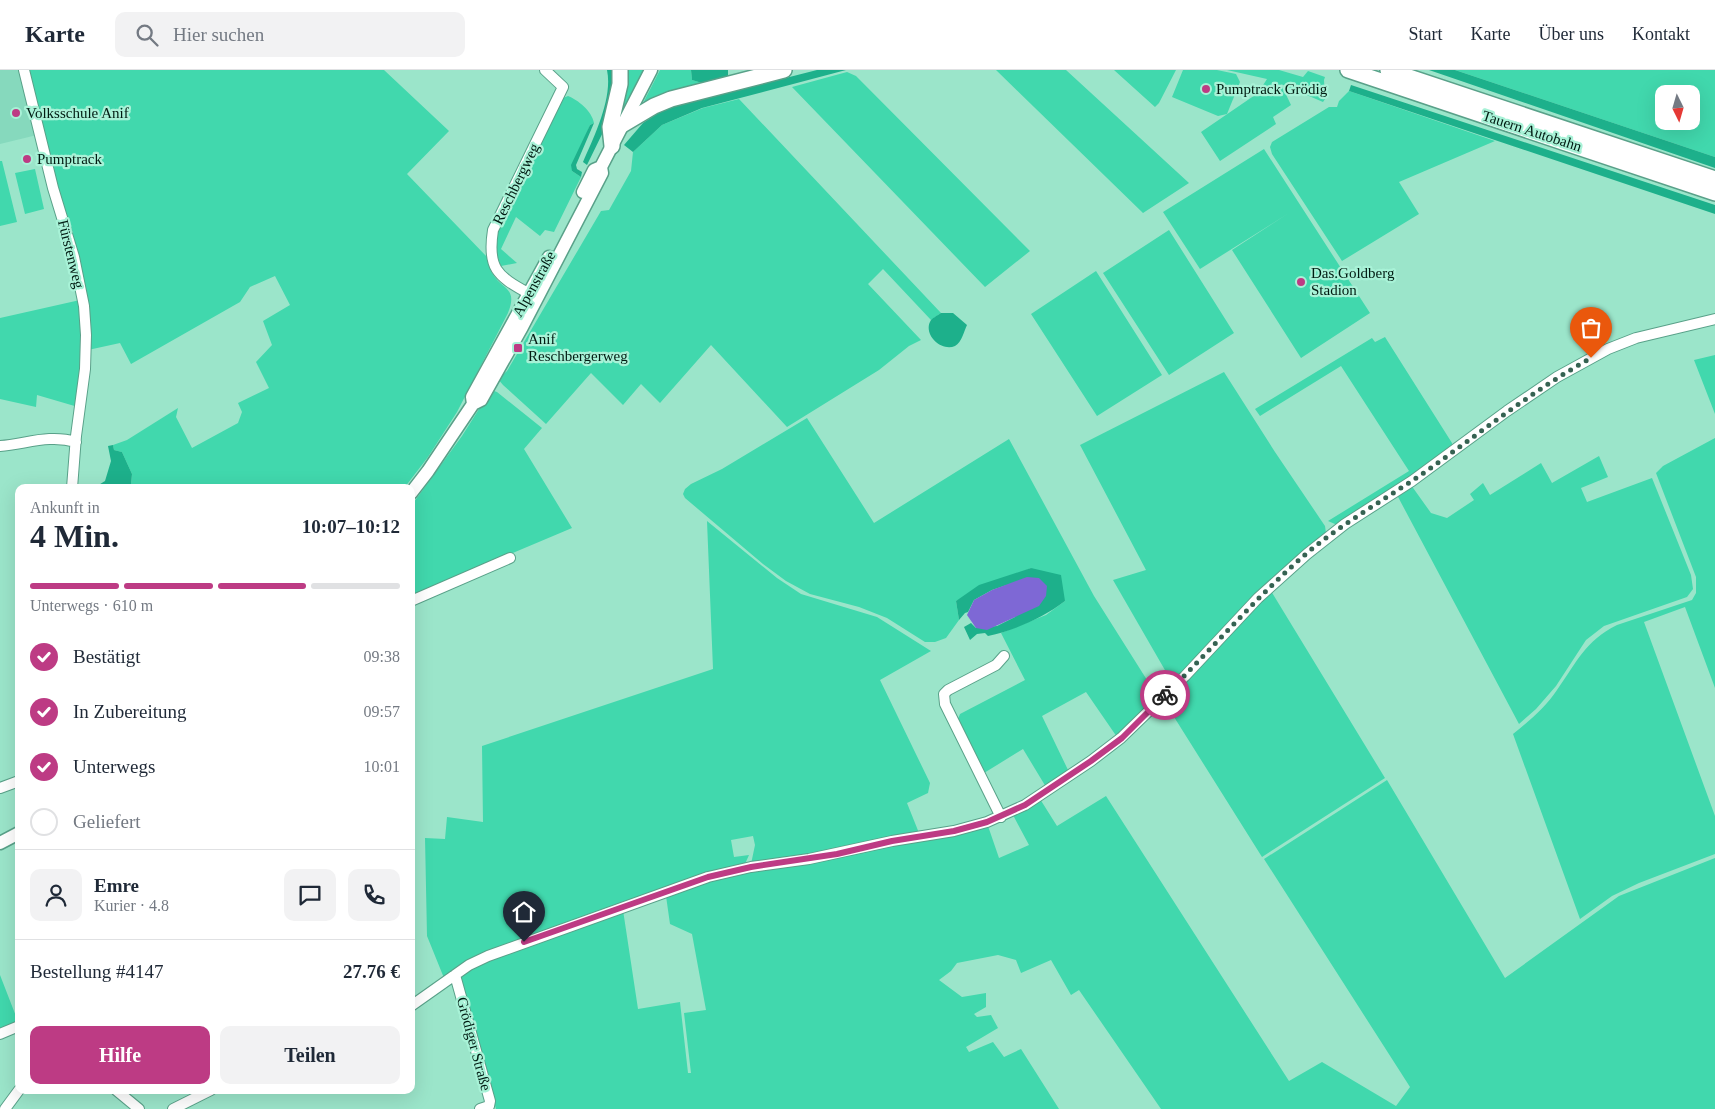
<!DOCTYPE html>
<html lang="de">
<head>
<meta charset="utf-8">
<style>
	body { margin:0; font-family:"Times New Roman",serif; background:#f2f2f3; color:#1f2937; height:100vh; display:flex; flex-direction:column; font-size:19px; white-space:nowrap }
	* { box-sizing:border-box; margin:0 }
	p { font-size:16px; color:#747a83 }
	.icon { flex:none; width:28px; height:28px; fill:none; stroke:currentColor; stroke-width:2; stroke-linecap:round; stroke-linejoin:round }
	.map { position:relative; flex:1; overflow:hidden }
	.details { position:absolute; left:15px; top:414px; width:400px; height:610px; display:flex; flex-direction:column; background:#fff; border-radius:10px; box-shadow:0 5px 20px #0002 }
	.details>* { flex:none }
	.needle { width:32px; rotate:175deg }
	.buttons { position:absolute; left:1655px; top:15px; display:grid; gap:10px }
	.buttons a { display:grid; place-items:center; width:45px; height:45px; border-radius:10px; background:#fff; box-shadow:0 5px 20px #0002; font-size:25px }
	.pin { position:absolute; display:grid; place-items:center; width:42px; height:42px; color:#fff; margin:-51px -21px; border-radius:50% 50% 50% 0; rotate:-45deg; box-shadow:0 0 5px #0007 }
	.pin .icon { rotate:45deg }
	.courier { position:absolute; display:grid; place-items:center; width:50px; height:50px; margin:-25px; border:4px solid #bd3b84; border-radius:50%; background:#fff; color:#222; box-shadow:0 1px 6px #0007 }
	.overview em { font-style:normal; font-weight:600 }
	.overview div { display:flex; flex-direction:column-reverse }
	.overview { display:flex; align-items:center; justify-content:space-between; height:85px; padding:0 15px }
	h1 { font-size:32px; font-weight:600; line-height:38px }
	.bar { display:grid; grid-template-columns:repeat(4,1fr); gap:8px 5px; align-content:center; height:60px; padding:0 15px }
	.bar i { height:6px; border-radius:4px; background:#e0e1e3 }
	.bar .on { background:#bd3b84 }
	.bar p { grid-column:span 4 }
	.line { display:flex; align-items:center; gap:12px; padding:0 15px; border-top:1px solid #e0e1e3 }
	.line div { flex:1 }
	.round { display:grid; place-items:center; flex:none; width:52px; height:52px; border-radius:10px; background:#f2f2f3 }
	ol { padding:0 15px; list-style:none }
	li { display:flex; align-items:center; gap:15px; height:55px }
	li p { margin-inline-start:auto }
	li .icon { padding:5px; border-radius:50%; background:#bd3b84; color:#fff; stroke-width:4 }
	li:last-child { color:#747a83 }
	li i { width:28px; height:28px; border:2px solid #e0e1e3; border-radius:50% }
	.action { display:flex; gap:10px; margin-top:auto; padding:10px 15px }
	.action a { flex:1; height:58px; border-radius:10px; background:#bd3b84; color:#fff; font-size:20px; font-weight:600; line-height:58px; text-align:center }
	.action a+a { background:#f2f2f3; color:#1f2937 }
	header { display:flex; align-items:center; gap:30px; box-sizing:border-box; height:70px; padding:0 25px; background:#fff; border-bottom:1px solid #e0e1e3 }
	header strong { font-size:24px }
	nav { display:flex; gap:28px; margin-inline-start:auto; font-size:18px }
	.search { width:350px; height:45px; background:#f2f2f3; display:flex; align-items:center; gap:12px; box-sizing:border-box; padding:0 18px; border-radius:10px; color:#747a83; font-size:19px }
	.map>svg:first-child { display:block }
</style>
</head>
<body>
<header>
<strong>Karte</strong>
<div class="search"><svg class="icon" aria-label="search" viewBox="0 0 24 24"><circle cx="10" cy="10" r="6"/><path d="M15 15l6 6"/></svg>Hier suchen</div>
<nav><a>Start</a><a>Karte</a><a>Über uns</a><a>Kontakt</a></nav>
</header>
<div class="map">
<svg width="1715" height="1039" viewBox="0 0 1715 1039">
	<rect width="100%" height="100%" fill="#9be5ca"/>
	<path fill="#86d9bd" d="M0 0H21L37 65 0 74Z"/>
	<path fill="#41d8ad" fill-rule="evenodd" d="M27 0H384L449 61 407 104 487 187C489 192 489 198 492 203 503 221 518 217 508 243L457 342 428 387 405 417 143 418 131 414 132 404 122 382 114 380 113 375 127 370 178 338 176 347 192 378 238 353 242 342 238 333 269 318 256 292 272 275 263 251 290 235 275 206 250 217 240 232 131 294 120 273 88 280V256Z
		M623 0H644L618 49Z
		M660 0H691L692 10 702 13 640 39Z
		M996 0H1066L1189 113 1143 143Z
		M1114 0H1176L1159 33 1155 37Z
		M1183 0H1217L1236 4 1240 12 1227 44 1218 46 1172 27Z
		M1227 0H1279L1303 7 1308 1 1325 7 1324 10 1325 29 1323 32 1281 14 1291 35 1273 47 1276 54 1220 91 1201 62 1258 23 1267 9Z
		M1455 0H1715V87ZM1664 24H1691V51H1664Z
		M847 2 856 6 1030 181 985 217 792 17Z
		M1349 21 1495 71 1399 112 1419 144 1342 191 1272 84 1270 77 1272 72 1329 37H1337L1339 31Z
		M568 26C578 30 592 41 594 53L590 55 572 101 581 107 554 162 545 160 540 166 516 147 501 179 517 193 501 196C494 180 495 168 500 151L563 28Z
		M739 29 941 243 931 250 883 199 868 214 921 270 909 276 879 300 787 357 711 275 660 333 641 314 623 335 591 303 546 354 503 315 498 309 507 301 601 141 609 140 631 101 633 82 662 55 703 38Z
		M1264 79 1370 243 1301 288 1232 180 1289 143 1200 199 1163 142Z
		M0 91H2L17 152 0 156Z
		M35 99 44 139 25 144 15 103Z
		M1169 160 1234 263 1169 305 1103 203Z
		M1096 201 1162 305 1097 346 1031 244Z
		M80 230 82 295 78 337 37 325 36 337 0 329V248Z
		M1385 267 1452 373V377L1417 404 1341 454H1335L1328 451 1409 401 1341 296 1260 346 1255 339 1372 268 1375 272Z
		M1715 285V344L1694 290Z
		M1224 302 1275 382 1325 456 1326 463 1173 614 1113 510 1146 500 1080 375Z
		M491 320 497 322 542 358 524 379 572 458 411 526V436L462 366Z
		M807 348 874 453 1009 369 1094 526 1159 629 1117 667 1086 622 1042 646 1069 702 1046 717 1023 679 984 703 958 649 960 644 1025 610 1001 563 1046 545 1065 531 1031 498 956 531 959 550 946 568 935 572H925L887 548 859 537 810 524 786 511 763 494 685 428 683 424 685 419 691 414 722 399Z
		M1715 368V618L1685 537 1644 552 1715 746V784L1639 813 1612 826 1580 849 1513 664C1529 651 1546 637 1557 620 1577 592 1585 571 1617 555L1692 530 1696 523V507L1656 403 1663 396Z
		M1599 386 1608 407 1581 418 1587 432 1652 408 1691 505 1693 519 1687 527 1604 556 1586 570 1556 616 1536 639 1519 654 1397 425 1411 415 1431 443 1447 448 1474 430 1470 424 1483 413 1490 425 1541 393 1552 413Z
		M707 451 777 508 801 524 877 547 931 581 880 610 930 713 928 723 907 733 919 763 863 775 751 794 755 775 753 766 731 770 734 787 749 785 745 794 726 798 444 908 427 866 425 768 445 769 447 747 483 752 482 676 713 599Z
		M1271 521 1385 708 1262 787 1164 631Z
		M1387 710 1505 908 1619 826 1715 788V1039H1161L1079 920 1071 925 1051 890 1021 903 1016 890 998 885 957 893 951 901 939 910 962 927 986 923V937L974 944 977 947 991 945 998 958 966 977 969 982 993 972 1004 987 1021 979 1059 1039H496L460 906 490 889 623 840 638 939 680 932 688 1003H691L684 943 706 940 692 864 670 854 666 826 707 810 988 756 999 788 1029 775 1013 745 1040 729 1057 756 1106 726 1289 1011 1322 992 1396 1036 1410 1017 1264 789Z
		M0 905 19 954 0 961Z"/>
	<path fill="#1db08b" d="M607 0H613V28L606 56 587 95 583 92C594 67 613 28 607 0Z
		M691 0H728V7L702 13 692 10Z
		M817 0H846L702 38 662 55 633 82 624 75 643 53 664 39Z
		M1429 0H1455L1715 87V98Z
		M1351 15 1715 135V144L1349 21Z
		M594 53 576 95 577 99 582 102 581 107 572 101 571 95 590 55Z
		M941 243H953L967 255C964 261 962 272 955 276 941 282 922 264 931 250 933 248 938 245 941 243Z
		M113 375 114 380 122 382 132 404 131 414 127 417H86L97 416 105 411 111 391 108 376Z
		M1031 498 1061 505 1065 531C1043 548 1015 560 988 566L985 563 977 564 970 570 964 557 971 553 976 558 997 556 1015 547 1007 515 992 520 974 530 968 542 965 543 959 550 956 531 979 515Z"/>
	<path fill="#7e68d5" d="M1027 507 1039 508 1047 516 1046 526 1039 536 987 560 976 558 967 545 974 530 992 520Z"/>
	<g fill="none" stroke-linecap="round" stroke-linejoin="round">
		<defs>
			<path id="minor" d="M24 0 53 118 74 187 84 236 86 265 85 299 76 366 72 418
				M528 223C497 206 487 198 493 160L563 17 545 0
				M0 376C26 374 49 364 76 372
				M411 531 510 488
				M0 718 19 711
				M1001 747 945 634 944 624 948 620 996 595 1004 586
				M455 905 490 1031 489 1036 480 1039
				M411 936 469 895 488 886 708 807 751 797 809 789 892 771 954 761 987 752 1025 735 1091 691 1121 668 1185 606 1258 528 1307 484 1345 454 1412 411 1507 341 1557 307 1608 279 1636 268 1715 249
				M0 964 19 956
				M116 1020 139 1039
				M5 1039 19 1020
				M173 1039 211 1020"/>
			<path id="major" d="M583 122 594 100 601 97
				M473 334 472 327 549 187
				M411 423 428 401 473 334 481 330 522 257 602 103 601 97 651 0
				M0 773 19 763"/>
			<path id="highway" d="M1348 0 1715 123
				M1388 0 1715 109
				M622 55 654 36 671 29 784 0
				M612 76 610 57 620 14V0"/>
		</defs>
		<use href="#minor" stroke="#59a189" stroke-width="12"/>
		<use href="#major" stroke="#59a189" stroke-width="15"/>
		<use href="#highway" stroke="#59a189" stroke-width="18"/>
		<use href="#minor" stroke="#fff" stroke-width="10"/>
		<use href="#major" stroke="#fff" stroke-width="12"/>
		<use href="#highway" stroke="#fff" stroke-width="15"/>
	</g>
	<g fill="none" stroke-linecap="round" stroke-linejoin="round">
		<path stroke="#366252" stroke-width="5" stroke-dasharray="0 9" d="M1165 625C1213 578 1256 527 1307 483 1344 452 1386 429 1425 402 1480 363 1532 321 1591 288"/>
		<path stroke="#bd3b84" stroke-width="6" d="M524 872 708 807 751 797 837 784 892 771 954 761 987 752 1025 735 1091 691 1122 668 1165 625"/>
	</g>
	<g fill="#bd3b84" stroke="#a8f2d7" stroke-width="2">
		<circle cx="1206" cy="19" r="5"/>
		<circle cx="16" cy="43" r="5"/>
		<circle cx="27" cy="89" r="5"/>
		<circle cx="1301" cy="212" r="5"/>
		<rect x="513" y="273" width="10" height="10" rx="2.5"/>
	</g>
	<g text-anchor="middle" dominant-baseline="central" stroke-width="4.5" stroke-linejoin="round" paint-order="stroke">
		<g font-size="15" fill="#001b12" stroke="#a8f2d7" text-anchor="start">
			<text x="1216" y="19">Pumptrack Grödig</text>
			<text x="26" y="43">Volksschule Anif</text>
			<text x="37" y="89">Pumptrack</text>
			<text x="1311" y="203">Das.Goldberg<tspan x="1311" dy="17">Stadion</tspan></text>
			<text x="528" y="269">Anif<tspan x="528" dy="17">Reschbergerweg</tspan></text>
		</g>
		<g font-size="15" fill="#001b12" stroke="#a8f2d7">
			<text transform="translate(1532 61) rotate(18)">Tauern Autobahn</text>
			<text transform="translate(516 114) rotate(-64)">Reschbergweg</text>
			<text transform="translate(71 184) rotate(76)">Fürstenweg</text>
			<text transform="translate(534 214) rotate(-61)">Alpenstraße</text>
			<text transform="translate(474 974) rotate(75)">Grödiger Straße</text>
		</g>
	</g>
</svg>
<div class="buttons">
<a><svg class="needle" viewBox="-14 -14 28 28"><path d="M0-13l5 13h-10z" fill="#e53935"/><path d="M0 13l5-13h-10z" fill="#747a83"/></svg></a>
</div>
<div class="pin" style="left:1591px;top:288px;background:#ea580c"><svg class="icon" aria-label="bag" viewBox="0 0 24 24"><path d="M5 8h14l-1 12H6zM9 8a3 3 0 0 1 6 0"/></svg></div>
<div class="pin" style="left:524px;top:872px;background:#1f2937"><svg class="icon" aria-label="home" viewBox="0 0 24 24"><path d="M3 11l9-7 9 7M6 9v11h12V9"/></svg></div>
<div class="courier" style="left:1165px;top:625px"><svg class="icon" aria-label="bike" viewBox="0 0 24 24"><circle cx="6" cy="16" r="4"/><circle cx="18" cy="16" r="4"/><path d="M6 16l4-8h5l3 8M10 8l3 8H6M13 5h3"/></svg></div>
<section class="details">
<div class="overview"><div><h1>4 Min.</h1><p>Ankunft in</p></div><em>10:07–10:12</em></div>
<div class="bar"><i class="on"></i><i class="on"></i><i class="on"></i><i></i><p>Unterwegs · 610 m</p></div>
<ol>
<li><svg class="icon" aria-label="check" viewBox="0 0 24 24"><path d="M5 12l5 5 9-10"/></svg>Bestätigt<p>09:38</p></li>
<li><svg class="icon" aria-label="check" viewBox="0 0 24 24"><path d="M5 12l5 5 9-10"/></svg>In Zubereitung<p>09:57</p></li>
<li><svg class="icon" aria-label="check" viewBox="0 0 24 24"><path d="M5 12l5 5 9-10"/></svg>Unterwegs<p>10:01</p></li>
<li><i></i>Geliefert</li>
</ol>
<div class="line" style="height:90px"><a class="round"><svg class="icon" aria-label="person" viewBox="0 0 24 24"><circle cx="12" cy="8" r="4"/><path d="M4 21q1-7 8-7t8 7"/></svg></a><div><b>Emre</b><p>Kurier · 4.8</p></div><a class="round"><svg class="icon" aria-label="chat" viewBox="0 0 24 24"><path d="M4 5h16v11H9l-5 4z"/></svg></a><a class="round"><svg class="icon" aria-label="phone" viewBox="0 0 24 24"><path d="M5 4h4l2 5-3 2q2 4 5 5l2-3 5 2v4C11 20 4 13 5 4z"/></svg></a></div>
<div class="line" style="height:65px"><div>Bestellung #4147</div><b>27.76 €</b></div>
<div class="action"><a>Hilfe</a><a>Teilen</a></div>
</section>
</div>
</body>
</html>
